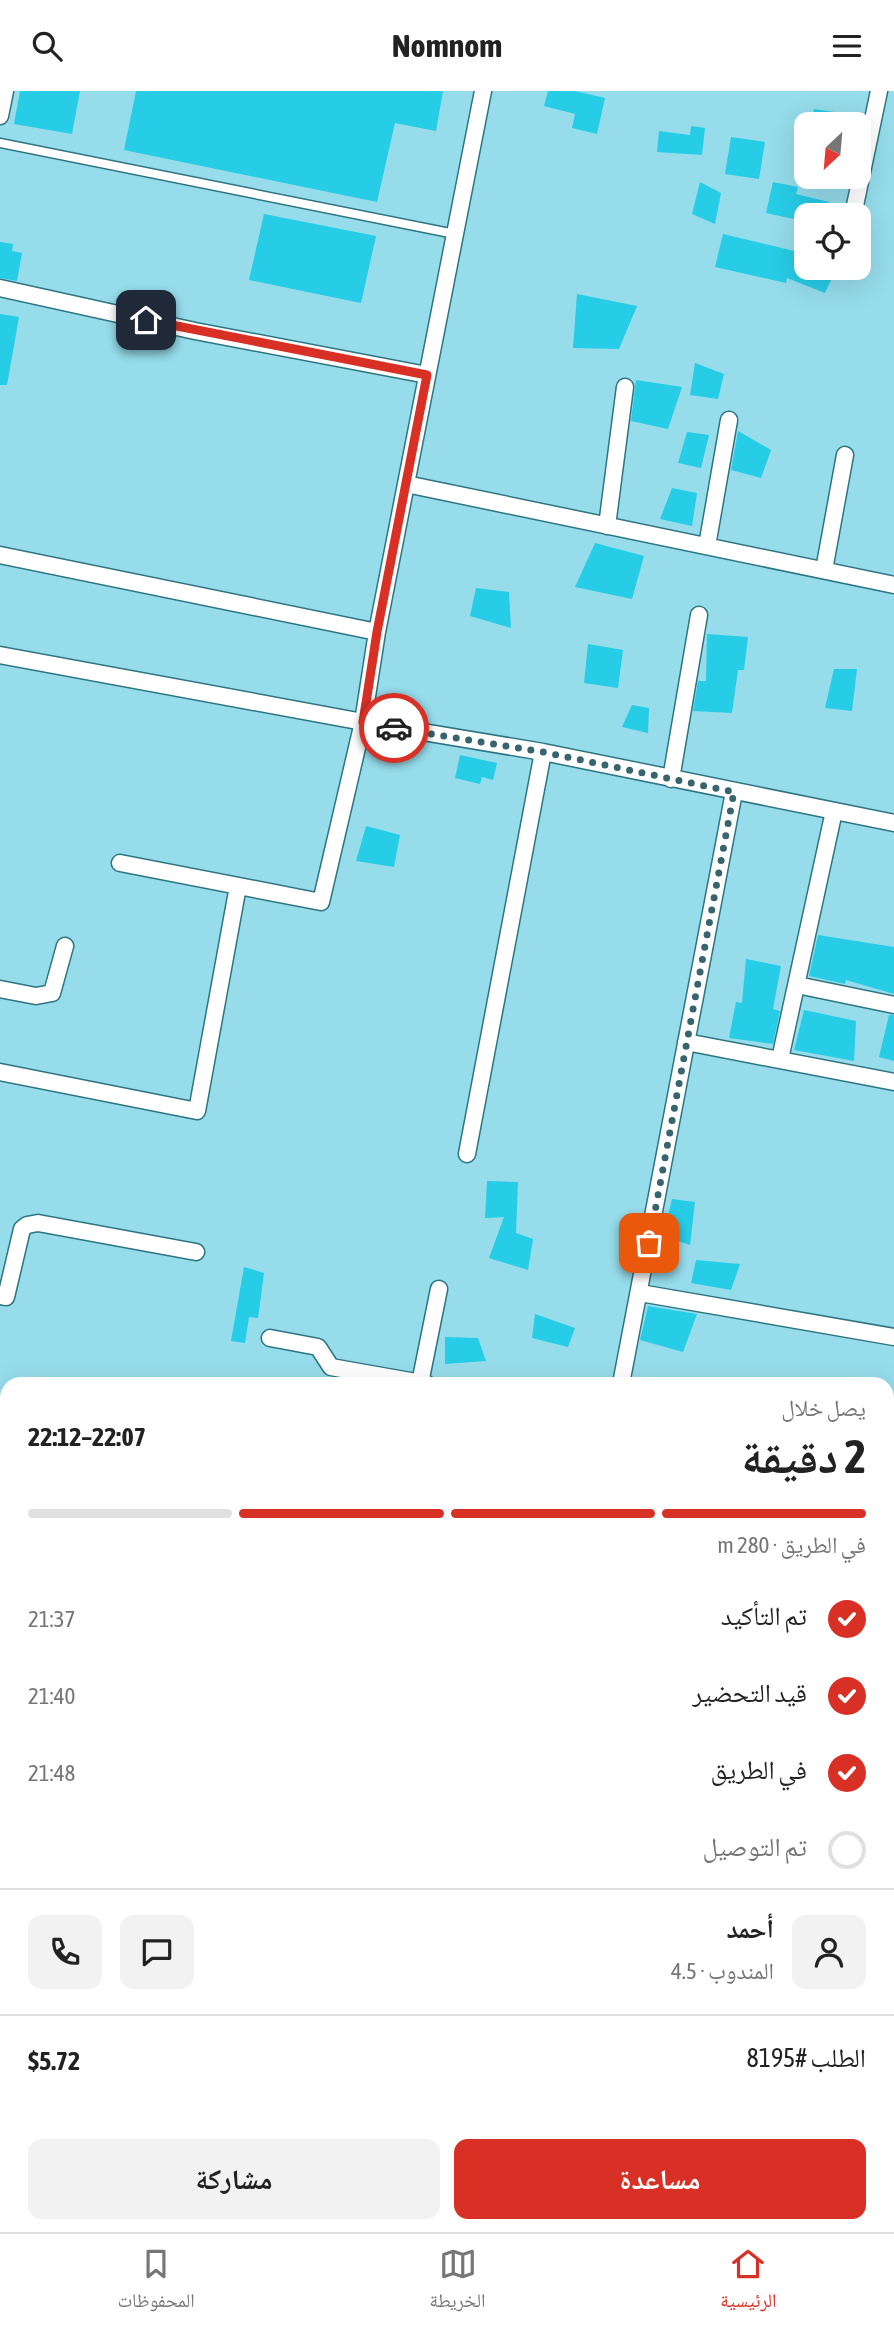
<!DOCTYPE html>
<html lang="ar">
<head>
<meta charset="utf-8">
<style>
	body { margin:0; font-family:"Asap Condensed","Noto Naskh Arabic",sans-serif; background:#f2f2f2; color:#222; direction:rtl; height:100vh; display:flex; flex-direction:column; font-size:26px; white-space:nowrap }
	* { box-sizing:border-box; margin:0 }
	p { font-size:23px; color:#767676 }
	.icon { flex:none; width:38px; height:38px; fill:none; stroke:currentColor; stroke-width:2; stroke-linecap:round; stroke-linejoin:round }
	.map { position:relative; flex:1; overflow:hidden; direction:ltr }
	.side { position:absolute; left:0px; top:1286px; width:894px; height:856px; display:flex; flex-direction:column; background:#fff; border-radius:21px 21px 0 0; box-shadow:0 7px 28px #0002; direction:rtl }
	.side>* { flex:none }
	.needle { width:46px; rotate:206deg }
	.fabs { position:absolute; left:794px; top:21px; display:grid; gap:14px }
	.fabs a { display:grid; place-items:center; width:77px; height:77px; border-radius:14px; background:#fff; box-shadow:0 7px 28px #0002; font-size:35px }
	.pin { position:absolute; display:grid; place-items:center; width:60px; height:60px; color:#fff; margin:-30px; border-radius:14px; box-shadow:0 4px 10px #0006 }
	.courier { position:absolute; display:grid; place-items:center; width:70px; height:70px; margin:-35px; border:5px solid #d93025; border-radius:50%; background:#fff; color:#222; box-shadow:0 2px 9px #0007 }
	.headline em { font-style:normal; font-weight:700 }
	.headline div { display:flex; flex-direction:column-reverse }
	.headline { display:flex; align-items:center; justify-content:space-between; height:119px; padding:0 28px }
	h1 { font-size:46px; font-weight:700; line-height:52px }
	.bar { display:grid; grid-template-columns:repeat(4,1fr); gap:10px 7px; align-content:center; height:84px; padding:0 28px }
	.bar i { height:9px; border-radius:5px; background:#e0e0e0 }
	.bar .on { background:#d93025 }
	.bar p { grid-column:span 4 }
	.line { display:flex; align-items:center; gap:18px; padding:0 28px; border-top:2px solid #e0e0e0 }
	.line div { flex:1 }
	.round { display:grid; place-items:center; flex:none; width:74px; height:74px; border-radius:14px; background:#f2f2f2 }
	ol { padding:0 28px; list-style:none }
	li { display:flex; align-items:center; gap:21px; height:77px }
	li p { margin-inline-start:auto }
	li .icon { padding:7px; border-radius:50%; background:#d93025; color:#fff; stroke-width:4 }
	li:last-child { color:#767676 }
	li i { width:38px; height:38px; border:4px solid #e0e0e0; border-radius:50% }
	.button { display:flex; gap:14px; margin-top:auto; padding:14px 28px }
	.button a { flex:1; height:80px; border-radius:14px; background:#d93025; color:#fff; font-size:28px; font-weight:700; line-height:80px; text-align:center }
	.button a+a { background:#f2f2f2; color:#222 }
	header { display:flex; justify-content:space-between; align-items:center; height:91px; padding:0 28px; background:#fff; font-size:32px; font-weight:700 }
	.menu { display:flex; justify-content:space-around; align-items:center; height:98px; border-top:2px solid #e0e0e0; background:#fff; font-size:19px; color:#767676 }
	.menu a { display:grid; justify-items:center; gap:4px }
	.menu .on { color:#d93025 }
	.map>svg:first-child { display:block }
</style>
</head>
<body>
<header><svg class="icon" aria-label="menu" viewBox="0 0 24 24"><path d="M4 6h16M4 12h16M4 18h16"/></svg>Nomnom<svg class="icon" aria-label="search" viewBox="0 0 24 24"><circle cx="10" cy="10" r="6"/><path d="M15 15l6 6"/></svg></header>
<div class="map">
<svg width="894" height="2141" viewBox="0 0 894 2141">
	<rect width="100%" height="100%" fill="#96dceb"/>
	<path fill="#27cce6" d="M20 0H80L72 43 14 33Z
		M136 0H443L436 40 395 32 377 111 124 59Z
		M548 0H575L605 7 597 43 572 37 575 23 544 15Z
		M814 18 841 22 839 33H811Z
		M691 35 705 37 702 64 657 61 659 40 690 44Z
		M731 46 765 51 759 88 725 83Z
		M700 91 721 102 715 133 692 123Z
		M773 91 798 96 796 103 829 111 826 124H807V131L766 122Z
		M264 123 376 145 361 212 249 189Z
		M723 143 807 163V177H823V188L831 189 825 202 787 187 786 192 715 176Z
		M0 151 13 153 12 160 22 162 17 190 0 187Z
		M577 203 637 215 619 258 573 257Z
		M0 223 19 226 7 294H0Z
		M695 272 724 283 718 308 690 304Z
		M636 289 682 296 668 338 631 330Z
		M738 340 771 359 761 387 731 379Z
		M687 341 709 344 701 377 678 372Z
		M672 397 697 402 692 435 660 428Z
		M595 452 644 465 632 508 575 496Z
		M476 497 509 501 511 537 470 525Z
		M707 543 748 546 744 579H738L732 622 693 620 698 590H706Z
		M588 553 623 559 618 597 584 592Z
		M834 578H857L852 620 825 617Z
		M632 614 649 617 648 642 622 636Z
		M460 664 497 672 493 689 482 686 480 693 455 687Z
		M366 735 400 744 394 776 356 770Z
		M818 844 894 856V903L846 889 845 893 809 885Z
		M746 868 781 875 773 918 780 920 773 953 729 947 736 911 742 912Z
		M804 919 856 930 854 970 794 959Z
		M889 924H894V970L879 966Z
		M487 1090 518 1091 516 1142 533 1148 528 1179 489 1167 504 1126 485 1127Z
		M672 1108 695 1111 690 1154 663 1145Z
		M696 1169 740 1173 731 1199 691 1192Z
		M244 1176 264 1182 258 1227 249 1226 245 1252 231 1250Z
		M648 1215 697 1223 683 1261 640 1249Z
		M535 1223 575 1237 568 1256 532 1247Z
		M445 1246 478 1247 486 1270 445 1273Z"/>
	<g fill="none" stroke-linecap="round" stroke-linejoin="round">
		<defs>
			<path id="lane" d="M0 52 455 143
				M0 1703 7 1705"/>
			<path id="street" d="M0 25 5 0
				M853 124 879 0
				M0 197 195 240 427 284
				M406 393 894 494
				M607 435 625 296
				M707 455 729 329
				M0 464 377 541
				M824 479 845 364
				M0 564 363 631 543 661 894 732
				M671 688 699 524
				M120 772 321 811 363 631 377 541 483 0
				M797 894 894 914
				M0 898 36 905 52 902 65 855
				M686 951 894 991
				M780 968 834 720
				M0 981 197 1020 238 795
				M467 1063 543 661
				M640 1202 894 1246
				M0 1205 6 1206 22 1138 27 1134 38 1132 196 1161
				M270 1247 318 1256 331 1276 427 1293
				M420 1292 439 1198
				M621 1293 734 701
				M0 2025 4 2001
				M887 2033 894 2034
				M166 2135 185 2141
				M459 2141 460 2135"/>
		</defs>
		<use href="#lane" stroke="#2e7583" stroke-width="11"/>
		<use href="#street" stroke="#2e7583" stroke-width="19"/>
		<path stroke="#5b909b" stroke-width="2.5" stroke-dasharray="2 5" stroke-linecap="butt" d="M887 1503 894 1499"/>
		<use href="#lane" stroke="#fff" stroke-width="8"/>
		<use href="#street" stroke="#fff" stroke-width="16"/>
	</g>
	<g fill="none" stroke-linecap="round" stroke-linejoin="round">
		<path stroke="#38646d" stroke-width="7" stroke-dasharray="0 12.6" d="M394 637 543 661 734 701 649 1152"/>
		<path stroke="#d93025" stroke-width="9" d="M146 229 427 284 377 541 363 631 394 637"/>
	</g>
</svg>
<div class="fabs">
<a><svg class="needle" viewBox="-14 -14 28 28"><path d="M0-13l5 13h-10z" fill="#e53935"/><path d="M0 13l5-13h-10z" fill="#767676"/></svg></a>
<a><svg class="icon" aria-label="locate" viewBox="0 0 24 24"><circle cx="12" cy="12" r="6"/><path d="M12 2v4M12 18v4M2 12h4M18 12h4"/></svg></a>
</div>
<div class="pin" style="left:649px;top:1152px;background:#ea580c"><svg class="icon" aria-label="bag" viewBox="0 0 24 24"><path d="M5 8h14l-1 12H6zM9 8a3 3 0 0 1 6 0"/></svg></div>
<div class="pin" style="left:146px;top:229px;background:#1f2937"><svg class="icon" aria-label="home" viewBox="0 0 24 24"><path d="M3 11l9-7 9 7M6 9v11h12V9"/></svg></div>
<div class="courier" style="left:394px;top:637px"><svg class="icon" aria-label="car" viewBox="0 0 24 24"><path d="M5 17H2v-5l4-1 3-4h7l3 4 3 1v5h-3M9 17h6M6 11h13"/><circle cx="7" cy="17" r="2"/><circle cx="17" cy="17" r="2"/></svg></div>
<section class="side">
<div class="headline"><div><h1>2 دقيقة</h1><p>يصل خلال</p></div><em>22:07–22:12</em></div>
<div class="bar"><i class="on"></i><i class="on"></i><i class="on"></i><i></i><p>في الطريق · 280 m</p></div>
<ol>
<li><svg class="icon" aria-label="check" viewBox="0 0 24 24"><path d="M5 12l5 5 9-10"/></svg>تم التأكيد<p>21:37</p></li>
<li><svg class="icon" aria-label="check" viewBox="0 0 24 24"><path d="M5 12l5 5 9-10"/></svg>قيد التحضير<p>21:40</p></li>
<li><svg class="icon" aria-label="check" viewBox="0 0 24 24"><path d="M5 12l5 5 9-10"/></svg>في الطريق<p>21:48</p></li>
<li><i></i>تم التوصيل</li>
</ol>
<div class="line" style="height:126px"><a class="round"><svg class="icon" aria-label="person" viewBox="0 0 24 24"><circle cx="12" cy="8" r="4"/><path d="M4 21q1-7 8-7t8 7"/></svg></a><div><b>أحمد</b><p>المندوب · 4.5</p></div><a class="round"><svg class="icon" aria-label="chat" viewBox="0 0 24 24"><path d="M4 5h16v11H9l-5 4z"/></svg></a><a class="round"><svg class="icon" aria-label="phone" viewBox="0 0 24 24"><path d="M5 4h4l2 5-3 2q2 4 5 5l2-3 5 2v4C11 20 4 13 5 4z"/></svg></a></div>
<div class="line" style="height:91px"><div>الطلب #8195</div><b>$5.72</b></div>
<div class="button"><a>مساعدة</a><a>مشاركة</a></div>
</section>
</div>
<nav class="menu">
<a class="on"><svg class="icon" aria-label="home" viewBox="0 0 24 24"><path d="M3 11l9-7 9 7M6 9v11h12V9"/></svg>الرئيسية</a>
<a><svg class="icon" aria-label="map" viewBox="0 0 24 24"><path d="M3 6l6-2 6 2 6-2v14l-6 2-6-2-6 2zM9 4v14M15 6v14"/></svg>الخريطة</a>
<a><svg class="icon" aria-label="saved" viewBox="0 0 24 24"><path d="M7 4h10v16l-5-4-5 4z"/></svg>المحفوظات</a>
</nav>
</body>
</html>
